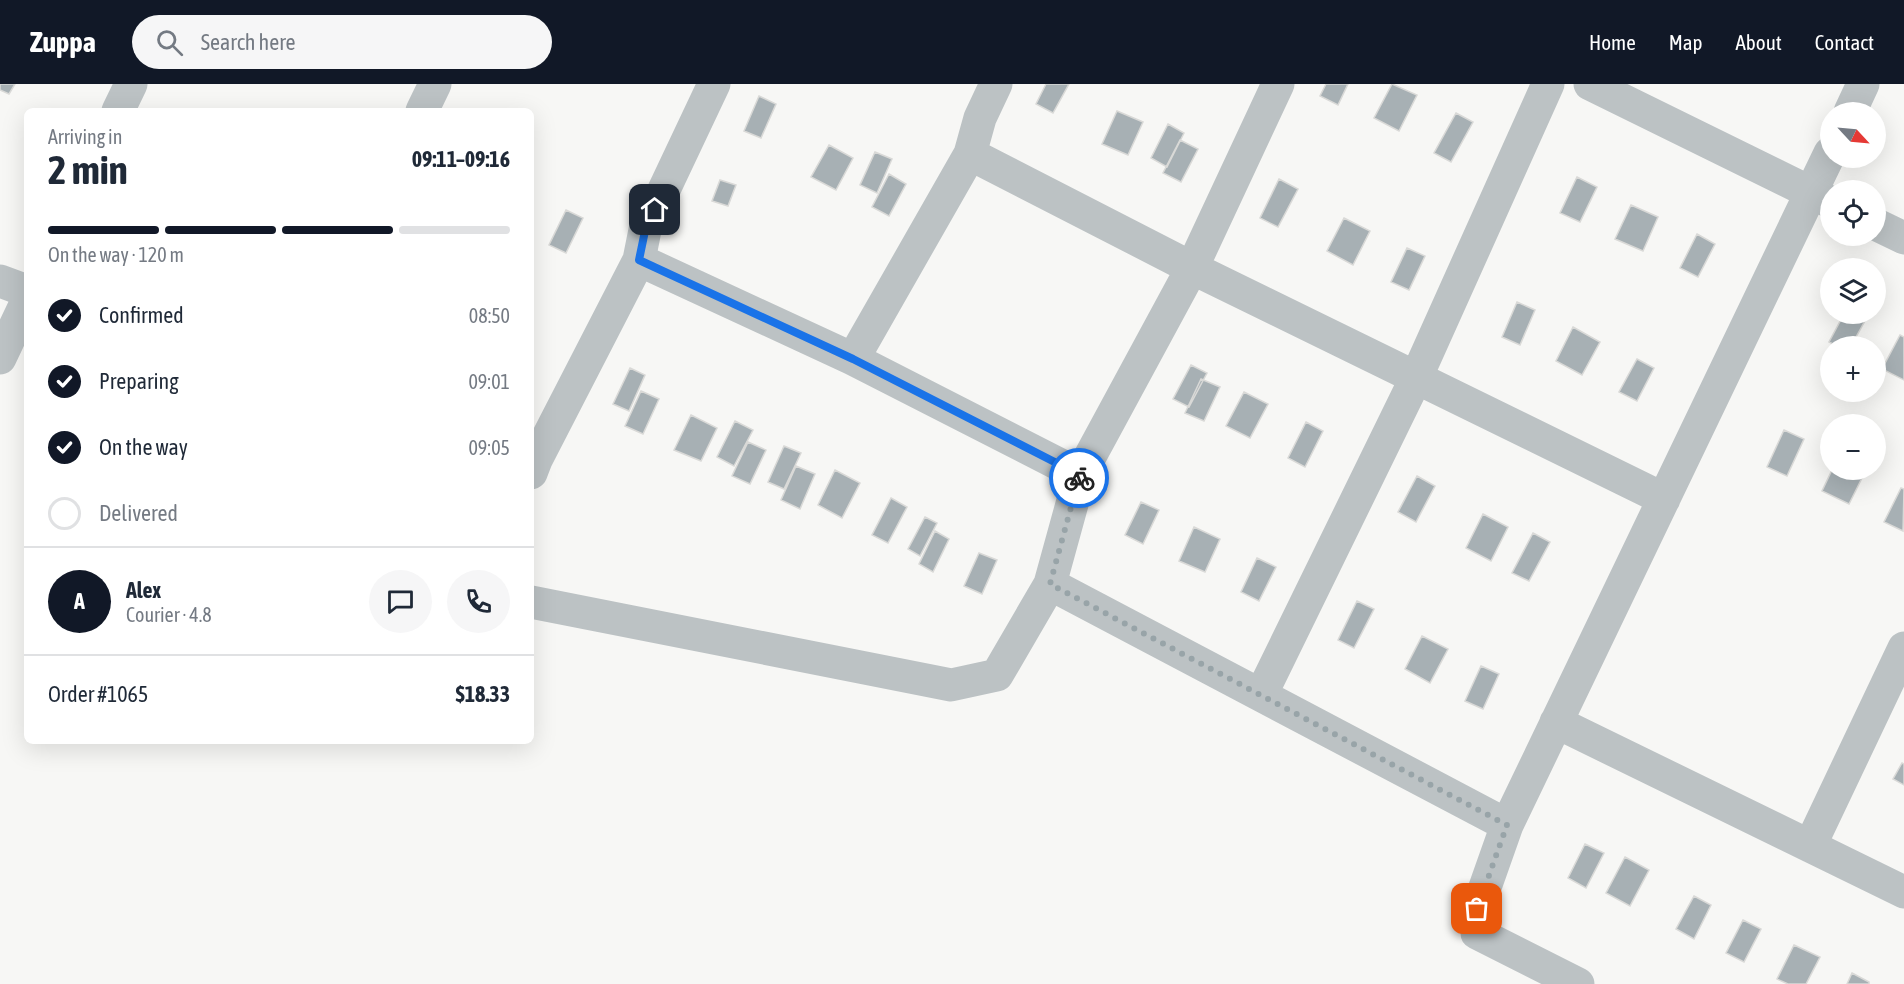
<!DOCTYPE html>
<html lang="en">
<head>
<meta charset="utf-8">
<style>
	body { margin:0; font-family:"Asap Condensed",sans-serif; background:#f6f6f7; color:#1f2937; height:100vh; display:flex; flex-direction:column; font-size:22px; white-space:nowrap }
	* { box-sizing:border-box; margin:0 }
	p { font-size:20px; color:#747a83 }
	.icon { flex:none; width:33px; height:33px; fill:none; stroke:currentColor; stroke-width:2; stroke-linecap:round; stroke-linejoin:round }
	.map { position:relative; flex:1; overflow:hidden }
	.details { position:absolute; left:24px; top:24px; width:510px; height:636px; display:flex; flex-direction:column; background:#fff; border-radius:9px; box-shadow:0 6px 24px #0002 }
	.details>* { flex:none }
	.needle { width:39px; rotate:116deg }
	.fabs { position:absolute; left:1820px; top:18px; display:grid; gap:12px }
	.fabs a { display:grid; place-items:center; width:66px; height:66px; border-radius:50%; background:#fff; box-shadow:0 6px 24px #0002; font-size:30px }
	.pin { position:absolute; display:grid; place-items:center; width:51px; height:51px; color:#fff; margin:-26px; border-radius:12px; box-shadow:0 3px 9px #0006 }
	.courier { position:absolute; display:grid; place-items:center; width:60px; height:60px; margin:-30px; border:4px solid #1a73e8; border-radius:50%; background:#fff; color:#222; box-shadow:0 2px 8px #0007 }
	.summary em { font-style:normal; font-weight:700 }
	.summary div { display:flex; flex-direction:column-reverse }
	.summary { display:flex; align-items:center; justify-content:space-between; height:102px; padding:0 24px }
	h1 { font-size:39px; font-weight:700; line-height:45px }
	.bar { display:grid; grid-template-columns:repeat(4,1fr); gap:9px 6px; align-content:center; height:72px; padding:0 24px }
	.bar i { height:8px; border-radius:4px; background:#e0e1e3 }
	.bar .on { background:#111827 }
	.bar p { grid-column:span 4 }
	.line { display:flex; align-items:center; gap:15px; padding:0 24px; border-top:2px solid #e0e1e3 }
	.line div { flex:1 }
	.round { display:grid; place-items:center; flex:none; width:63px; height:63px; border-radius:32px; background:#f6f6f7 }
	ol { padding:0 24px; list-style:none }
	li { display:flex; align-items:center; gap:18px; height:66px }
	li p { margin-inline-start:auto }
	li .icon { padding:6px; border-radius:50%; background:#111827; color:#fff; stroke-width:4 }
	li:last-child { color:#747a83 }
	li i { width:33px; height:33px; border:3px solid #e0e1e3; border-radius:50% }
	header { display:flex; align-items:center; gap:36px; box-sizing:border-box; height:84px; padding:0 30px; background:#111827; color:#fff }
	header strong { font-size:28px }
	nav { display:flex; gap:33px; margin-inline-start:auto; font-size:21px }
	.search { width:420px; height:54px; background:#f6f6f7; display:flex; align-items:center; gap:15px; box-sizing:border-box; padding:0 21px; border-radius:33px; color:#747a83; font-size:22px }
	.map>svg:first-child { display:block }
</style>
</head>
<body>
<header>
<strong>Zuppa</strong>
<div class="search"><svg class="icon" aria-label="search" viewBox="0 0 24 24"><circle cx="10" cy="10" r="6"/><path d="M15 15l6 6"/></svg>Search here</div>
<nav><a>Home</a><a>Map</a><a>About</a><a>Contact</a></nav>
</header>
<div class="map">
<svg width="1904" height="900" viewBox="0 0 1904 900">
	<rect width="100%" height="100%" fill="#f7f7f5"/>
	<path fill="#a7b0b4" stroke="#d9d9d7" stroke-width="1.5" d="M0 0H15L9 10 0 6Z
		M1046 0H1069L1053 29 1036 20Z
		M1326 0H1348L1338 21 1320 12Z
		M1392 0 1417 11 1399 47 1374 34Z
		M759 12 776 20 761 54 744 47Z
		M1117 27 1143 38 1128 71 1102 60Z
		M1456 29 1473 38 1451 78 1434 69Z
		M1168 40 1184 49 1167 83 1151 74Z
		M1180 56 1198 65 1181 98 1163 89Z
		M829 61 853 74 836 106 811 93Z
		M875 68 892 75 877 109 860 101Z
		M889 90 906 100 889 132 872 123Z
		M1577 93 1597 103 1580 138 1560 129Z
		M1279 95 1298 105 1278 143 1260 134Z
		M720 96 736 101 728 122 712 117Z
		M1631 121 1658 133 1643 167 1615 155Z
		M566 126 583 134 566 169 549 161Z
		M1344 134 1370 147 1353 181 1327 167Z
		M1697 150 1715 160 1698 193 1680 184Z
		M1407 164 1425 172 1409 206 1391 198Z
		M1517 218 1535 226 1520 261 1502 253Z
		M1844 230H1856L1866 235 1851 262H1837L1829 258Z
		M1573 243 1600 258 1582 291 1556 277Z
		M1900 251 1904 253V296L1882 285Z
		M1637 275 1654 284 1637 317 1619 308Z
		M1191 281 1207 289 1189 323 1173 315Z
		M630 284 645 291 629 327 613 320Z
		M1201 295 1220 303 1204 337 1185 329Z
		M641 307 659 315 643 350 625 342Z
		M1244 308 1268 320 1250 354 1226 342Z
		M691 331 717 344 701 377 674 366Z
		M735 337 753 346 734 382 717 373Z
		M1306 338 1323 347 1305 383 1288 374Z
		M1784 346 1804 355 1787 392 1767 383Z
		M748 358 766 366 750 400 732 392Z
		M784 362 801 369 784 405 768 398Z
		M796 382 815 390 800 425 781 416Z
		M835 386 860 399 842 434 818 421Z
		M1832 386H1866L1849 420 1822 407Z
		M1417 392 1435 402 1416 438 1398 428Z
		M1901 404 1904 405 1903 447 1884 438Z
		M891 414 907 423 888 459 872 451Z
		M1141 418 1159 426 1143 460 1125 451Z
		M1483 430 1508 443 1491 477 1466 464Z
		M925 433 937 439 920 472 908 465Z
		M1194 443 1220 455 1205 488 1179 477Z
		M935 447 949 455 933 488 919 480Z
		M1533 449 1550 458 1529 497 1512 489Z
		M979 469 997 476 982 510 964 502Z
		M1257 474 1276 483 1259 517 1241 508Z
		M1357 517 1374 525 1354 564 1338 556Z
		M1422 552 1448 565 1430 599 1405 585Z
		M1481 582 1499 590 1483 625 1465 617Z
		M1902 679 1904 680V701L1893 695Z
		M1585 760 1604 769 1586 804 1568 794Z
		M1625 773 1649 786 1630 822 1606 809Z
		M1694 812 1711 821 1694 855 1676 845Z
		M1743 836 1761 845 1744 878 1726 869Z
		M1794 861 1820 873 1806 900H1788L1777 895Z
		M1852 889 1869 898V900H1847Z"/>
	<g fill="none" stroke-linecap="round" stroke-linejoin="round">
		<path stroke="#bcc2c4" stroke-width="33" d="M1590 0 1830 118
			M118 27 131 0
			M422 27 435 0
			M1850 28 1863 0
			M970 70 1192 184 1664 415
			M1875 140 1904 154
			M639 176 853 275 1080 391
			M0 197 27 207
			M0 274 27 217
			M853 275 970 70 980 34 996 0
			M531 389 536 376 639 176 645 146 714 0
			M1050 500 1507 741
			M531 518 951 601 997 591 1050 500 1080 391 1192 184 1278 0
			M1261 611 1416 294 1548 0
			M1556 638 1904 808
			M1810 762 1904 564
			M1578 900 1477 849V826L1507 741 1830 69"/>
	</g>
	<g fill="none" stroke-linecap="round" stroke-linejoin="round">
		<path stroke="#98a4a8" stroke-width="6" stroke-dasharray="0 10.8" d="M1079 394 1050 500 1507 741 1477 825"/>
		<path stroke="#1a73e8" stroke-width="8" d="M655 126 645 147 639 176 853 275 1080 391 1079 394"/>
	</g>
</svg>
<div class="fabs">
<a><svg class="needle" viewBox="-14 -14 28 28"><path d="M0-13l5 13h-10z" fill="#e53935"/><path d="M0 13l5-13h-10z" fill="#747a83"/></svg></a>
<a><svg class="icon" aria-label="locate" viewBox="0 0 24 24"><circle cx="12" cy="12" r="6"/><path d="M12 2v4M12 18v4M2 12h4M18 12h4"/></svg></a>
<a><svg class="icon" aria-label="layers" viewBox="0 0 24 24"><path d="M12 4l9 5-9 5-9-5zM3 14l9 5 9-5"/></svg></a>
<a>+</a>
<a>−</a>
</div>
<div class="pin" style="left:1477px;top:825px;background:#ea580c"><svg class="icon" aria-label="bag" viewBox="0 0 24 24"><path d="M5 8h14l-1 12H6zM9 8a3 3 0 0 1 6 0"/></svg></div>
<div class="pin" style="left:655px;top:126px;background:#1f2937"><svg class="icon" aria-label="home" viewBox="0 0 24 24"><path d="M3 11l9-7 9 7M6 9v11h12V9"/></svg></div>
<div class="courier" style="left:1079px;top:394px"><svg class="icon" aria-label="bike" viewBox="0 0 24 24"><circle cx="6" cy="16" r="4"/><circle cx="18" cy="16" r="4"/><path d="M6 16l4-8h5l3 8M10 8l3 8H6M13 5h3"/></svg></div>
<section class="details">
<div class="summary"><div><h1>2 min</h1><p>Arriving in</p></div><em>09:11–09:16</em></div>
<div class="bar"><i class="on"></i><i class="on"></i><i class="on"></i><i></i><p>On the way · 120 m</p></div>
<ol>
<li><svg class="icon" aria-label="check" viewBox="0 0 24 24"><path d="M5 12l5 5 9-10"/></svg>Confirmed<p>08:50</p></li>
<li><svg class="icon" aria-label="check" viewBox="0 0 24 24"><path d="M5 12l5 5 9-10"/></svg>Preparing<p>09:01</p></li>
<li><svg class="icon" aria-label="check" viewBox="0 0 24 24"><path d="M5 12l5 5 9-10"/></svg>On the way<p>09:05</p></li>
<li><i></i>Delivered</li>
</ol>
<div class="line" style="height:108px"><b class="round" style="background:#111827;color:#fff">A</b><div><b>Alex</b><p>Courier · 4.8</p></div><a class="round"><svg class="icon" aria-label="chat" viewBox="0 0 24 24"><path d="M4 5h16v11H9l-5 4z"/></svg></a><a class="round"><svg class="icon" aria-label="phone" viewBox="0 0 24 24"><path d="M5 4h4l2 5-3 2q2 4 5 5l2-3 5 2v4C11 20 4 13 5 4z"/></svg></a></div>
<div class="line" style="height:78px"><div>Order #1065</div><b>$18.33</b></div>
</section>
</div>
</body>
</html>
